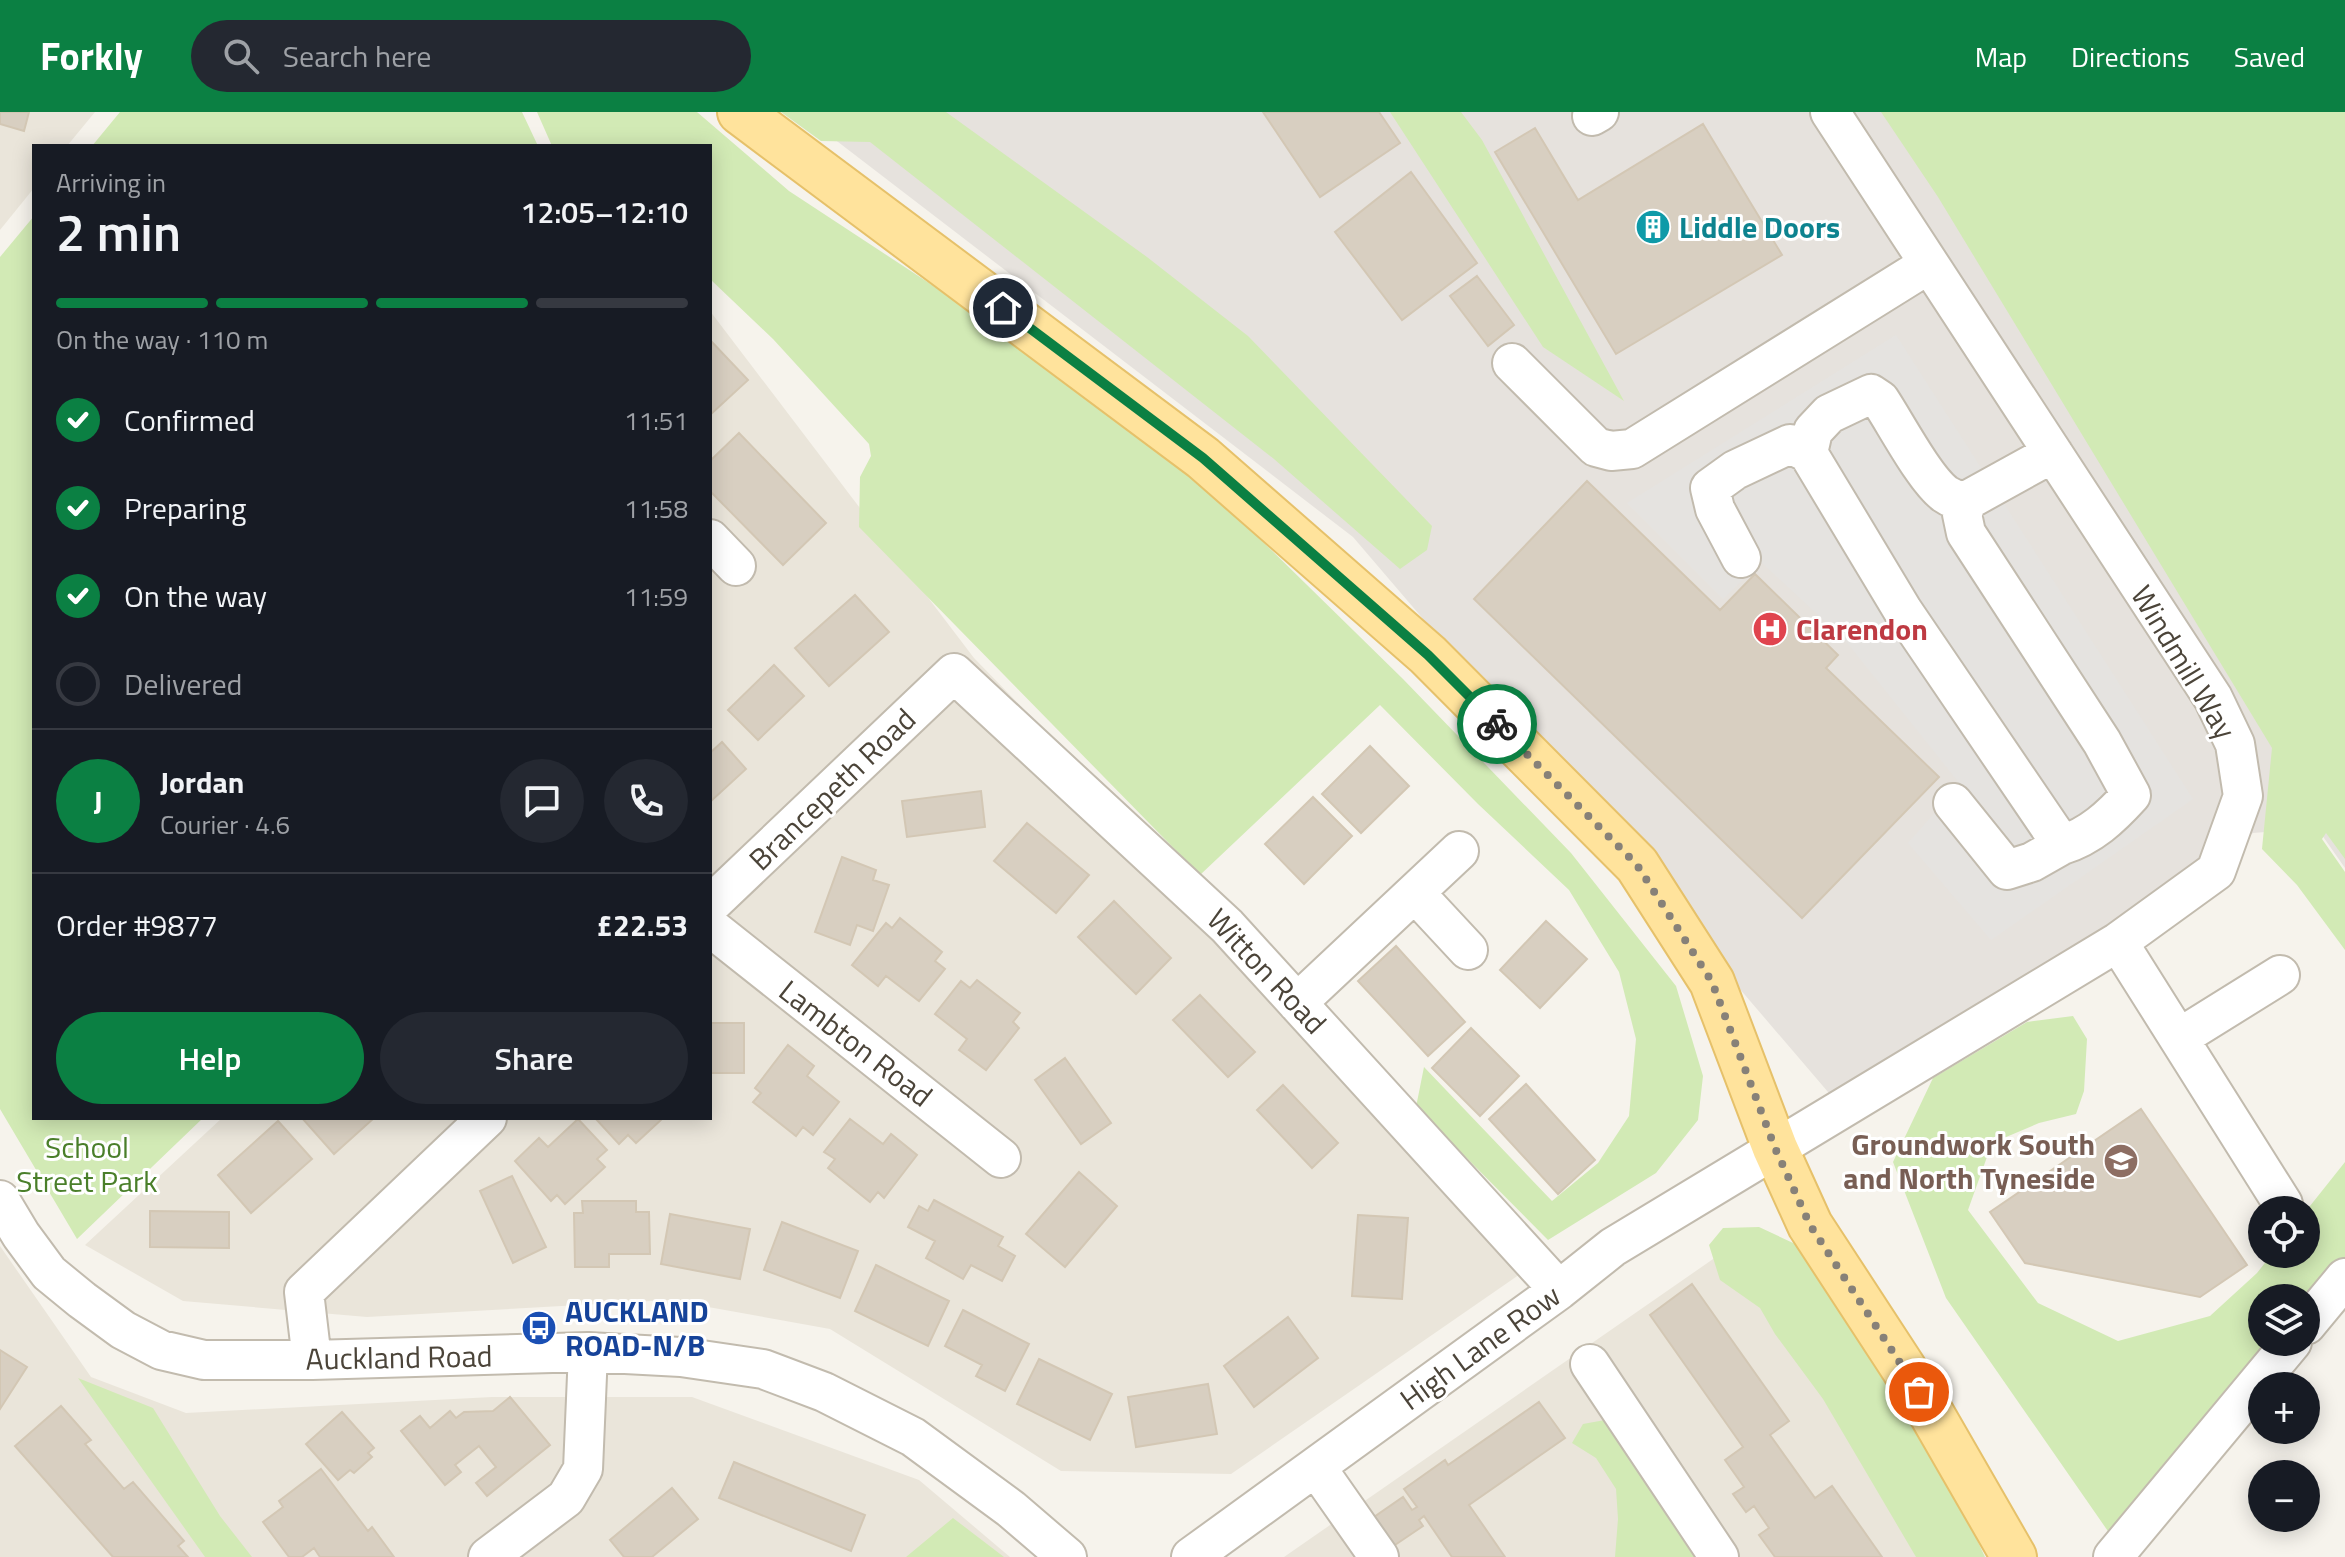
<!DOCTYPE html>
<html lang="en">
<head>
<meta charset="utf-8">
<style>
	body { margin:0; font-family:"Titillium Web",sans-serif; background:#242831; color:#f1f3f6; height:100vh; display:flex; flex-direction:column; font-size:30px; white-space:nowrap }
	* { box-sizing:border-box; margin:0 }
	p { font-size:26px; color:#9ea1a6 }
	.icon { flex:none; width:44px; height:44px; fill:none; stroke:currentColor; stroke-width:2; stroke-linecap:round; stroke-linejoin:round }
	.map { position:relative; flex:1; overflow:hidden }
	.sheet { position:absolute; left:32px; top:32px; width:680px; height:976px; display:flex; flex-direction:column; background:#171b24; border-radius:0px; box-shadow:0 4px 20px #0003 }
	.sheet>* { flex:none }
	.tools { position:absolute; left:2248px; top:1084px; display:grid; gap:16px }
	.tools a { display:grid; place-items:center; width:72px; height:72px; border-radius:50%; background:#171b24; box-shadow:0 4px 20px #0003; font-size:40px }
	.pin { position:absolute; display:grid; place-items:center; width:68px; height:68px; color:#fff; margin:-34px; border:4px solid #fff; border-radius:50%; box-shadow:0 2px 8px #0007 }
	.courier { position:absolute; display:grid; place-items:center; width:80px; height:80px; margin:-40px; border:6px solid #0b8043; border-radius:50%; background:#fff; color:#222; box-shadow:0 2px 10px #0007 }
	.head em { font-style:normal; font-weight:600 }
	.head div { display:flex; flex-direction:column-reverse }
	.head { display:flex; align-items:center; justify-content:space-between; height:136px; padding:0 24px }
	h1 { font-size:52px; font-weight:600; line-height:60px }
	.bar { display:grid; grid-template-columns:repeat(4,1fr); gap:12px 8px; align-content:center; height:96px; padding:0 24px }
	.bar i { height:10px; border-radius:6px; background:#363941 }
	.bar .active { background:#0b8043 }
	.bar p { grid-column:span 4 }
	.line { display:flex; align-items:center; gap:20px; padding:0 24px; border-top:2px solid #363941 }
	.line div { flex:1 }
	.round { display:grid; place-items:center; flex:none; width:84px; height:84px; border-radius:42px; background:#242831 }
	ol { padding:0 24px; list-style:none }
	li { display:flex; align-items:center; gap:24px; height:88px }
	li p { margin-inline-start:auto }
	li .icon { padding:8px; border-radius:50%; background:#0b8043; color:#fff; stroke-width:4 }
	li:last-child { color:#9ea1a6 }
	li i { width:44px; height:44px; border:4px solid #363941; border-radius:50% }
	.primary-button { display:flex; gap:16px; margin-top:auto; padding:16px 24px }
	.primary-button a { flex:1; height:92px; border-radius:48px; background:#0b8043; color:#fff; font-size:32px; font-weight:600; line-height:92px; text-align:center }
	.primary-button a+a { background:#242831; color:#f1f3f6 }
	header { display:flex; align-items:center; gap:48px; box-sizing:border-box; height:112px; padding:0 40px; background:#0b8043; color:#fff }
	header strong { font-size:38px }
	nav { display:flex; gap:44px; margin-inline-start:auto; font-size:28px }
	.search { width:560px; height:72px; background:#242831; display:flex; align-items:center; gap:20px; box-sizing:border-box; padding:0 28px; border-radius:44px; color:#9ea1a6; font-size:30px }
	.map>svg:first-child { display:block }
</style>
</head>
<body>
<header>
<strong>Forkly</strong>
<div class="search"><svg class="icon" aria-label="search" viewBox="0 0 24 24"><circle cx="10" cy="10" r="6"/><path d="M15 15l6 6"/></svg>Search here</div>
<nav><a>Map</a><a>Directions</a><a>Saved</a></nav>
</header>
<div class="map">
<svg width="2345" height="1445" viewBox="0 0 2345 1445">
	<rect width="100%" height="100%" fill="#f6f3ec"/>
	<path fill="#eae5da" d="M0 0H95L67 34H34V76L0 118Z
		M710 199 974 546 1552 1140 1231 1362 1061 1359 830 1217 669 1188 367 1205 183 1189 85 1133 222 1006H710Z
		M0 1134 91 1265 186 1301 492 1285H692L919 1368 1010 1445H0Z
		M1716 1145 1797 1194 1934 1445H1284Z"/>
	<path fill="#e6e2dd" d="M799 0H2345V756L2317 716 2253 721 1834 987 1353 425Z"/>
	<path fill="#d2eab5" d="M120 0H522L538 34H92Z
		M537 0H697L789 79 926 169 1123 307 1207 375 1403 567 1571 741 1676 874 1703 964 1698 1008 1656 1061 1548 1128 1416 995 1424 955 1552 1089 1598 1051 1629 1004 1636 927 1619 860 1569 778 1478 692 1380 593 1200 763 859 415 860 365 871 344 869 332 773 227 710 167V34H552Z
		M781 0H946L1147 145 1248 224 1432 414 1427 438 1400 457 1274 347 870 30 821 29Z
		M1390 0H1461L1482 28 1624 289 1543 235Z
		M1881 0H2345V747L2326 721 2322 727 2345 760V838L2297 773 2262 737 2272 636 1938 85Z
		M34 104V1006H203L77 1127 0 997V145Z
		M2073 904 2087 927 2084 979 2076 1002 2039 1011 1992 1031 1968 1098 2038 1191 2118 1229 2210 1204 2257 1161 2272 1142H2306V1099L2345 1050V1151L2306 1186H2262V1230H2281L2112 1425 1946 1186 1893 1050 1933 966 2027 910Z
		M1759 1115 1806 1137 1847 1191 1966 1404 1985 1445H1916L1823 1287 1775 1222 1760 1196 1720 1168 1709 1133 1723 1116Z
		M78 1266 153 1296 220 1404 252 1445H205Z
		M1605 1308 1702 1445H1615L1618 1407 1616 1377 1596 1346 1572 1331 1583 1312Z
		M953 1406 1004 1445H906Z"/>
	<path fill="#e5e3e0" d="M1896 223 2193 687 1991 828 1908 731 1960 672 1845 528 1761 450 1723 487 1627 391Z"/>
	<path fill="#d8cfc1" stroke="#d3c7b4" stroke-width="2" d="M0 0H29L24 19 0 12Z
		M1263 0H1379L1400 31 1320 85Z
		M1703 12 1782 143 1616 242 1495 40 1535 16 1578 88Z
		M1411 60 1477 151 1402 208 1335 120Z
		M1477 164 1514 213 1488 234 1450 184Z
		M710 228 748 268 710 303Z
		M739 321 826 411 783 453 710 379V349Z
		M1587 369 1720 498 1755 462 1838 543 1826 556 1939 665 1802 806 1474 487Z
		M855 483 889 520 829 574 795 536Z
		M774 553 804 584 758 628 728 598Z
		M722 630 746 657 710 690V641Z
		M1370 634 1409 674 1361 721 1322 682Z
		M981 679 985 715 907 725 902 689Z
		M1313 685 1352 724 1304 772 1265 732Z
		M1027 711 1089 763 1056 801 994 749Z
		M842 745 876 758 873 768 889 773 873 819 857 813 850 833 815 820Z
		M1114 789 1171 846 1136 882 1078 825Z
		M900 806 942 840 935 849 945 857 919 889 886 864 878 874 852 853 886 811 892 816Z
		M1546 809 1587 847 1540 896 1500 858Z
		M1396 834 1465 910 1428 944 1358 869Z
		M977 868 1020 901 1013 910 1019 916 986 958 959 938 967 927 935 902 961 869 970 876Z
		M1200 883 1255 940 1228 965 1173 908Z
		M710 911H744V961H710Z
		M1471 916 1519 964 1480 1004 1432 956Z
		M788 933 814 954 807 964 839 990 813 1023 803 1015 796 1024 753 990 761 981 755 976Z
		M1065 946 1111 1011 1081 1032 1035 968Z
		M1526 972 1595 1048 1558 1082 1489 1007Z
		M1283 973 1338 1031 1312 1056 1257 998Z
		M2141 997 2247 1153 2200 1185 2025 1151 1990 1100Z
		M302 1006H374L334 1042Z
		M595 1006H663L636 1031 628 1023 619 1032Z
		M578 1007 607 1038 597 1047 605 1055 565 1092 557 1083 551 1089 515 1049 539 1026 548 1035Z
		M850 1007 883 1032 891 1022 917 1043 884 1086 878 1080 870 1090 828 1056 835 1047 824 1040Z
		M278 1009 312 1047 251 1101 218 1063Z
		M1079 1060 1117 1094 1065 1155 1026 1122Z
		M512 1064 546 1135 513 1151 480 1079Z
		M934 1088 1003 1125 998 1134 1015 1144 1002 1169 971 1153 963 1167 926 1146 935 1129 908 1115 919 1094 928 1099Z
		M582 1089H636V1100H649L650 1142H609V1155H575L574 1101H583Z
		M150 1099 229 1100V1136L150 1135Z
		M670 1102 750 1117 740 1167 661 1152Z
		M1358 1103 1408 1106 1402 1187 1352 1184Z
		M782 1110 858 1139 840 1186 764 1158Z
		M876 1153 949 1189 928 1234 855 1199Z
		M1692 1172 1789 1309 1770 1323 1815 1386 1832 1374 1882 1445H1775L1759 1423 1769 1416 1754 1394 1746 1400 1733 1382 1744 1375 1725 1348 1743 1335 1650 1203Z
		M963 1198 1029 1232 1005 1279 976 1264 982 1253 945 1234Z
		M1288 1205 1318 1246 1254 1295 1224 1254Z
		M0 1238 27 1255 0 1297Z
		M1039 1247 1112 1282 1090 1328 1017 1292Z
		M1208 1272 1217 1322 1136 1335 1128 1285Z
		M510 1285 550 1333 487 1384 476 1371 496 1355 479 1334 455 1353 461 1360 445 1373 401 1319 420 1304 430 1316 450 1299 456 1306 464 1300 493 1299Z
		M1539 1290 1565 1326 1469 1393 1505 1445H1452L1424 1404 1419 1408 1423 1414 1395 1433 1374 1405 1403 1385 1412 1398 1417 1395 1404 1377 1445 1348 1448 1353Z
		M61 1294 91 1328 85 1332 124 1377 133 1370 184 1429 178 1434 188 1445H113L15 1334Z
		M342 1300 374 1336 368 1341 372 1345 354 1361 350 1358 338 1368 306 1332Z
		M734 1350 865 1403 851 1439 719 1386Z
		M321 1357 368 1419 372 1415 394 1445H320L314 1436 302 1445H289L263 1410 283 1395 279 1389Z
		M672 1376 698 1407 652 1445H624L610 1428Z"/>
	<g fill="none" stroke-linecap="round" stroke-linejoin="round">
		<defs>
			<path id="minor" d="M1592 4 1599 0
				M1512 251 1596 335 1611 339 1632 337 1929 152
				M1968 388 1962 402 1966 421 2102 630 2131 683C2111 705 2091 724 2062 733L1903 499 1808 341 1813 319 1829 302 1871 282 1880 288C1896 312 1924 366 1945 382 1952 387 1959 389 1968 388L2053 341
				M710 427 736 454
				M1741 446 1715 397 1710 376 1735 358 1790 332 1808 341
				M1953 691 2007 758 2032 750 2062 733
				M1415 781 1468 838
				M710 793 954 561 1227 814 1559 1178
				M710 815 1001 1046
				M2118 830 2283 1092
				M1297 891 1459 739
				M2179 926 2280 863
				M0 1088 21 1123 49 1161 82 1188 123 1218 161 1238 204 1248H312L588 1240 681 1245 763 1257 824 1280 913 1325 1011 1397 1067 1445
				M2306 1213 2345 1166
				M312 1248 304 1180 487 1006
				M1590 1252 1719 1445
				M1316 1355 1379 1445
				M488 1445 566 1386 583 1357 588 1240
				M1191 1445 1559 1178 1613 1135 2118 830 2216 759 2243 684 2235 632 2213 586 1830 0
				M2113 1445 2292 1230"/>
			<path id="major" d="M740 0 1203 346 1428 543 1637 753 1712 870 1775 1036 1810 1113 1919 1280 2014 1445"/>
		</defs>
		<use href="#minor" stroke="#c2bbae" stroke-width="42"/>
		<use href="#major" stroke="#e6c16a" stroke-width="48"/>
		<use href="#minor" stroke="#fff" stroke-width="38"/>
		<use href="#major" stroke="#ffe39c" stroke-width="44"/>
	</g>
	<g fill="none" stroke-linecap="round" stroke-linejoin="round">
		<path stroke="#878178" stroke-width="8" stroke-dasharray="0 14.4" d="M1497 612 1637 753 1712 870 1775 1036 1810 1113 1919 1280"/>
		<path stroke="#0b8043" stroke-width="10" d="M1003 196 1203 346 1428 543 1497 612"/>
	</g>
	<defs>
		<symbol id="building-disc" viewBox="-11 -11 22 22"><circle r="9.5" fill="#0f9aa8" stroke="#fff"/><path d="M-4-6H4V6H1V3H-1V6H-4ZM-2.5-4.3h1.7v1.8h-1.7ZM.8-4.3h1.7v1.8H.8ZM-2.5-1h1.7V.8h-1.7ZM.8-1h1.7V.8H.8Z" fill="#fff"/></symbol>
		<symbol id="hospital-disc" viewBox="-11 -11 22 22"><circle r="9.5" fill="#e0444e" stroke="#fff"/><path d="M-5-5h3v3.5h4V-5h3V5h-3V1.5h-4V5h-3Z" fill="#fff"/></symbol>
		<symbol id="university-disc" viewBox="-11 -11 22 22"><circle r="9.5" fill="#8d6e63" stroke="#fff"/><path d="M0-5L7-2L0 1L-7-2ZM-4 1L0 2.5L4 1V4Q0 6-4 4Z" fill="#fff"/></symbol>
		<symbol id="bus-disc" viewBox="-11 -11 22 22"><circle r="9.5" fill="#1a4fb4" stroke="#fff"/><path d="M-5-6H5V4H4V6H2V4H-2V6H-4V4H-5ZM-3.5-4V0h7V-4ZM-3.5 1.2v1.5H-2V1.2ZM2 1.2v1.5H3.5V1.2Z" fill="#fff"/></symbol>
	</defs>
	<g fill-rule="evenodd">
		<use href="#building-disc" x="1633" y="95" width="40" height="40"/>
		<use href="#hospital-disc" x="1750" y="497" width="40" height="40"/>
		<use href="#university-disc" x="2101" y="1029" width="40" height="40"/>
		<use href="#bus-disc" x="519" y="1196" width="40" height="40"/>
	</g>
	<g text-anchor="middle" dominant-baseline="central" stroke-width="6" stroke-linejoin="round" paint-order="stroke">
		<g font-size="30" font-weight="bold" fill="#0d838f" stroke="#fff" text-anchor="start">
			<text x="1679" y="115">Liddle Doors</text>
		</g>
		<g font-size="30" font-weight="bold" fill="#be3a42" stroke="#fff" text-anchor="start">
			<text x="1796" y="517">Clarendon</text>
		</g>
		<g font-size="30" fill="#4b4439" stroke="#fff">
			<text transform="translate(2184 550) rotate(59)">Windmill Way</text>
			<text transform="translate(832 677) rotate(-44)">Brancepeth Road</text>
			<text transform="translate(1267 859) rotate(47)">Witton Road</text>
			<text transform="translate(856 931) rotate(38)">Lambton Road</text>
			<text transform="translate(1480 1235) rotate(-36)">High Lane Row</text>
			<text transform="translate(399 1245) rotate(-1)">Auckland Road</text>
		</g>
		<g font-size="30" font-weight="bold" fill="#785e54" stroke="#fff" text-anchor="end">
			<text x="2095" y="1032">Groundwork South<tspan x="2095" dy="34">and North Tyneside</tspan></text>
		</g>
		<g font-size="30" fill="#4a7f2a" stroke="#fff">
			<text x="87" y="1035">School<tspan x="87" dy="34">Street Park</tspan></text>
		</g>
		<g font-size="30" font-weight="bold" fill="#164399" stroke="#fff" text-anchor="start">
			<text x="565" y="1199">AUCKLAND<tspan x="565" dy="34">ROAD-N/B</tspan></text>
		</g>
	</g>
</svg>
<div class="tools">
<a><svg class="icon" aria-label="locate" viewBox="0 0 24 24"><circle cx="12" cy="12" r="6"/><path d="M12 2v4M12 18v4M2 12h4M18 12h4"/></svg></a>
<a><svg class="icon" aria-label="layers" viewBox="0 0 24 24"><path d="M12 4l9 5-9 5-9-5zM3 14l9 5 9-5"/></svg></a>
<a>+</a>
<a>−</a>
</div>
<div class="pin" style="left:1919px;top:1280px;background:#ea580c"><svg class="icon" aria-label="bag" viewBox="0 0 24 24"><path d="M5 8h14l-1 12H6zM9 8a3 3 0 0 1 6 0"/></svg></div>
<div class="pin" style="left:1003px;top:196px;background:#1f2937"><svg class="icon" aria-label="home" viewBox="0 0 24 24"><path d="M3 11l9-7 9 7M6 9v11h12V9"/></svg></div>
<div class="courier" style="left:1497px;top:612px"><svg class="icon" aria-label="bike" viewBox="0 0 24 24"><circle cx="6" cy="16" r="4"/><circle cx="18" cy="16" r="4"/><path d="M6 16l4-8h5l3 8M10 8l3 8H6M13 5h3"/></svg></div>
<section class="sheet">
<div class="head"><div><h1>2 min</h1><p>Arriving in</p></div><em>12:05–12:10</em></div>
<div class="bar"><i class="active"></i><i class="active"></i><i class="active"></i><i></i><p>On the way · 110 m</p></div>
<ol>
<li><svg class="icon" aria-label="check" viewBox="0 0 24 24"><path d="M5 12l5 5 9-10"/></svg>Confirmed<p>11:51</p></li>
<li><svg class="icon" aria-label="check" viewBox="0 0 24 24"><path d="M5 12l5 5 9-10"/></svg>Preparing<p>11:58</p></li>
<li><svg class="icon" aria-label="check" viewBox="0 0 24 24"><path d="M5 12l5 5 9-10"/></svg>On the way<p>11:59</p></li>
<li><i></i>Delivered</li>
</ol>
<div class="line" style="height:144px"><b class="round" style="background:#0b8043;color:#fff">J</b><div><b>Jordan</b><p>Courier · 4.6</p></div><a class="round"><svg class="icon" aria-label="chat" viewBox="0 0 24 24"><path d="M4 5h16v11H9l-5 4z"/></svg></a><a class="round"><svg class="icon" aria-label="phone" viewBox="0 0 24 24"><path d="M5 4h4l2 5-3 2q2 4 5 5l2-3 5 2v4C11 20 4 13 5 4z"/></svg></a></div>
<div class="line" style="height:104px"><div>Order #9877</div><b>£22.53</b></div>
<div class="primary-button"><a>Help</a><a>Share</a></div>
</section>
</div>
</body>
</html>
